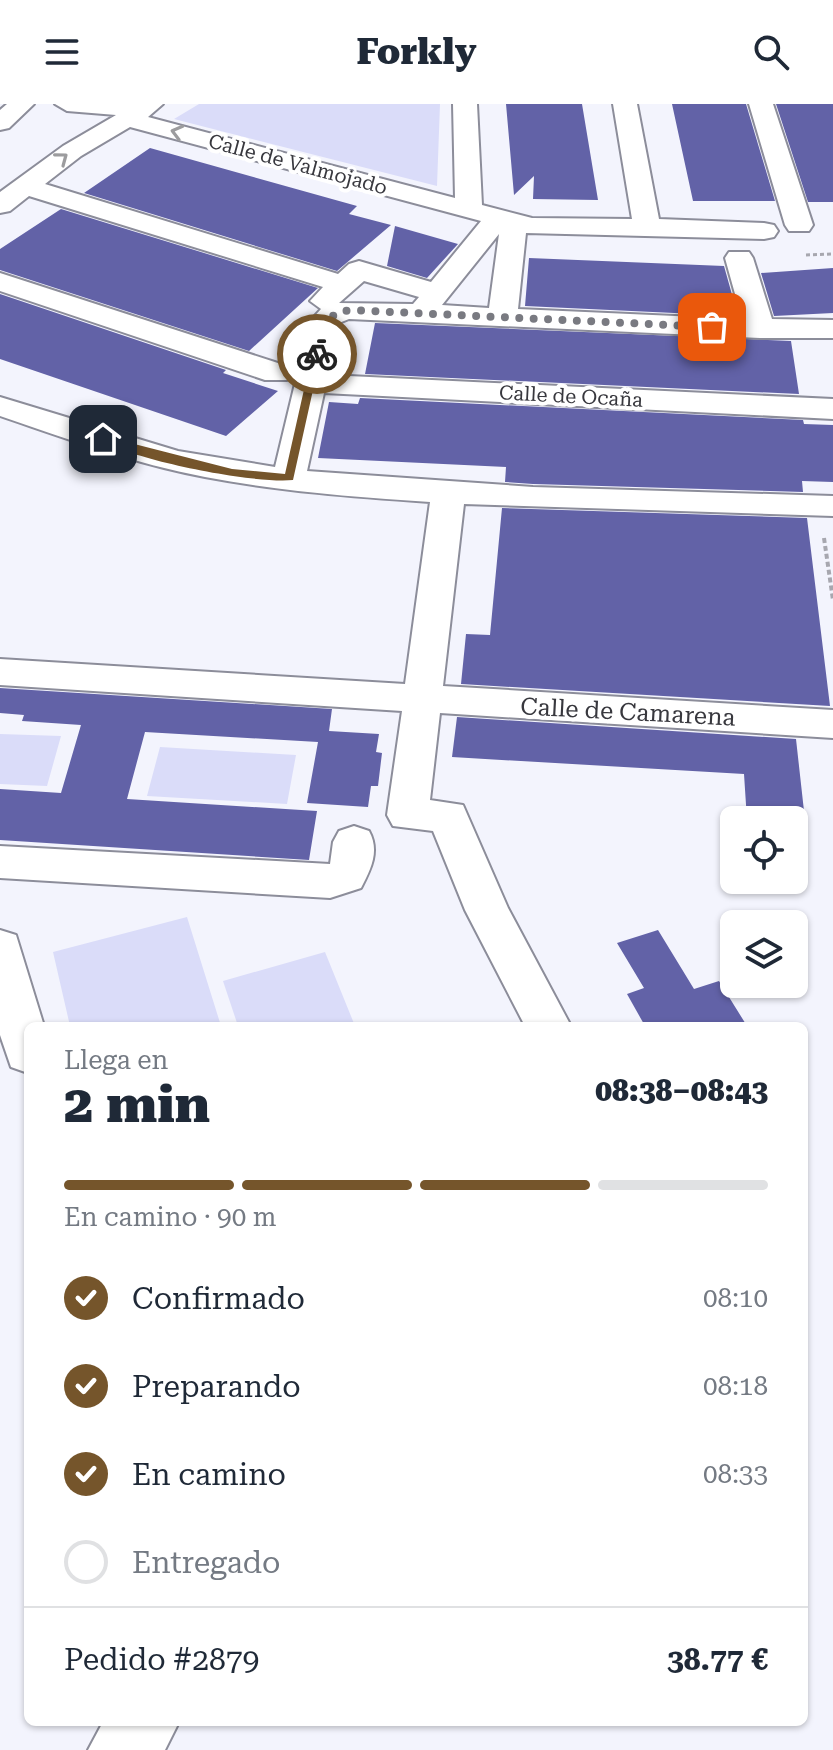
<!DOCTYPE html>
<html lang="es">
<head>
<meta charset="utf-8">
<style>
	body { margin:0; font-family:"Roboto Serif",serif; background:#f6f6f7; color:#1f2937; height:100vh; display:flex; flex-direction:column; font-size:30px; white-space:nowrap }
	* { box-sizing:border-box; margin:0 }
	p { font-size:26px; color:#747a83 }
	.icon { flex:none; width:44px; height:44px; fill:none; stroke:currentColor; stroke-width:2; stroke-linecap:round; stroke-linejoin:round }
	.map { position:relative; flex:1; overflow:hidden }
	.panel { position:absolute; left:24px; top:918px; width:784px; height:704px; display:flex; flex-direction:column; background:#fff; border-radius:12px; box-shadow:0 2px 6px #0004 }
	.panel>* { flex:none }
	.fabs { position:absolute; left:720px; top:702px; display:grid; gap:16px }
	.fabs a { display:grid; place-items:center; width:88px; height:88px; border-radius:12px; background:#fff; box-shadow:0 2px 6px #0004; font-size:40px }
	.pin { position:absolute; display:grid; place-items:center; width:68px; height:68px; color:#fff; margin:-34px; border-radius:16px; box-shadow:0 4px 12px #0006 }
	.courier { position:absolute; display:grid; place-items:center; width:80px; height:80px; margin:-40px; border:6px solid #75552b; border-radius:50%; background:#fff; color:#222; box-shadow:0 2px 10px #0007 }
	.summary em { font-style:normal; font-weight:800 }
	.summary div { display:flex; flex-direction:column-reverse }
	.summary { display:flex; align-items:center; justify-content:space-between; height:136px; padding:0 40px }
	h1 { font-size:52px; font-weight:800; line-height:60px }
	.bar { display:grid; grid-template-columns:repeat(4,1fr); gap:12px 8px; align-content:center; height:96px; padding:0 40px }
	.bar i { height:10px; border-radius:6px; background:#e0e1e3 }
	.bar .on { background:#75552b }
	.bar p { grid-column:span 4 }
	.line { display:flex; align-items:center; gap:20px; padding:0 40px; border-top:2px solid #e0e1e3 }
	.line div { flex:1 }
	ol { padding:0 40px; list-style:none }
	li { display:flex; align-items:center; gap:24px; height:88px }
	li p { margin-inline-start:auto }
	li .icon { padding:8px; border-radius:50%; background:#75552b; color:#fff; stroke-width:4 }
	li:last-child { color:#747a83 }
	li i { width:44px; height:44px; border:4px solid #e0e1e3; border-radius:50% }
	header { display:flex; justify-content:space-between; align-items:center; height:104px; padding:0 40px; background:#fff; font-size:36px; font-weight:800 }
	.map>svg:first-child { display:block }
</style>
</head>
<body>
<header><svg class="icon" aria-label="menu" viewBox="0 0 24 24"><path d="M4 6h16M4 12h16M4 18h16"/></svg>Forkly<svg class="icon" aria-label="search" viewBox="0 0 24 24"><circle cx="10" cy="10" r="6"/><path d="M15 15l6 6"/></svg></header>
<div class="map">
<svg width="833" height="1646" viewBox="0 0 833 1646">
	<rect width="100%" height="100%" fill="#f3f4fd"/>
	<path fill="#dadcf9" d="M199 0H440L437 82 174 15Z
		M0 630 61 632 47 682 0 680Z
		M160 643 296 651 287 700 147 692Z
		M187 813 221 922H70L53 848Z
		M325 848 355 922H238L223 877Z"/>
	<path fill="#6262a7" d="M506 0H582L598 96 533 95 534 72 514 91Z
		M672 0H746L775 97H693Z
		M776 0H833V98H808Z
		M150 44 357 102 349 110 391 121 337 167 84 89Z
		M61 105 318 184 249 247 0 166V145Z
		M395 122 458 140 427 174 387 162Z
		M529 154 724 162 738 212 525 202Z
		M833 164V209L774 212 761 169Z
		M0 190 226 266 223 269 278 287 226 332 0 255Z
		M375 219 791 237 799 290 365 270Z
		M360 294 803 316 804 320 833 321V378L802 377 803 388 533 380 505 378 506 363 318 354 329 298 358 300Z
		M502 404 807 414 830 602 461 580 466 530 490 531Z
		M0 584 332 605 329 627 379 630 376 648 382 649 378 682H371L368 703 307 699 318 638 145 628 127 695 317 707 309 756 0 736V685L61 689 81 621 22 617 24 611 0 609Z
		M457 613 796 635 805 716H747L744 670 452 653Z
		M658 826 694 885 719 877 747 922H645L627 890 644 884 617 839Z"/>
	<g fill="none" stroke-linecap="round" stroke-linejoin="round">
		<defs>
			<path id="minor" d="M7 0H34L9 24 0 26V6Z
				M55 0H163L148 13 455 94 453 0H477L482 101 532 114 632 115 613 0H637L659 115 764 119 774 121 778 127 774 133 764 135 526 129 518 205 742 215 725 154 729 148H749L753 154 772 215 833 216V234H760L349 215 339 219 328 271 833 295V315L324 289 307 367 533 383 833 392V412L464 400 443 582 833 606V634L440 609 430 696 463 701 508 804 571 922H525L465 806 433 727 393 722 387 711 402 607 0 581V555L405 580 430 398C355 393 279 387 205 373 135 360 68 335 0 312V293L178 347 275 363 310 217 321 205 310 197 323 183 29 92 10 107 0 109V88L63 42 116 11 67 7ZM130 23 481 117 431 178 359 157 349 160 338 170 45 80 81 52ZM499 130 489 204 442 201ZM364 177 419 193 413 200 339 199Z
				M749 0H773L813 121 809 127H789L785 121Z
				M0 169 287 262 291 269 287 276H265L0 187Z
				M354 722 369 727C380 747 371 765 361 784L330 794 0 774V742L330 760 333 738 339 727Z
				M0 826 16 831 44 922H28V969L11 963 0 931Z
				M103 1618H179L165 1646H88Z"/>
		</defs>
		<use href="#minor" stroke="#8c8d9a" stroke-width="4"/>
		<path stroke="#a7a7af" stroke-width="3" stroke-dasharray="4 3" stroke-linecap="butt" d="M806 151 833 150"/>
		<path stroke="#a7a7af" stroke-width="4" stroke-dasharray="5 3" stroke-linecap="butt" d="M824 434 833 496"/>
		<use href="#minor" fill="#fff" fill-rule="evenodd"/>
	</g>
	<defs><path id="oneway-chevron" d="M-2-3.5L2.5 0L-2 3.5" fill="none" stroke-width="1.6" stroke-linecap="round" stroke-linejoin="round" transform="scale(2)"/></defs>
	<g stroke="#9c9c9e">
		<use href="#oneway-chevron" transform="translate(177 28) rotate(-165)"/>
		<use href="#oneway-chevron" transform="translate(62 54) rotate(-37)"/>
	</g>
	<path fill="#75552b" d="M317 247 321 250 293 376C253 380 132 356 98 335L103 332 232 365 285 370 312 250Z"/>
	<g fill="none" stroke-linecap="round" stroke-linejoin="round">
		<path stroke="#797a81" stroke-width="8" stroke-dasharray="0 14.4" d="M317 250C323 223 320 213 349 206L712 223"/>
	</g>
	<g text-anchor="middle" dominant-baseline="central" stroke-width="8" stroke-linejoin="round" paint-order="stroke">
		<g font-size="20" fill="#38383e" stroke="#fff">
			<text transform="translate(298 60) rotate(15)">Calle de Valmojado</text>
			<text transform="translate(571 292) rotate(3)">Calle de Ocaña</text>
		</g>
		<g font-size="24" fill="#38383e" stroke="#fff">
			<text transform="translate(628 608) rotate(3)">Calle de Camarena</text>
		</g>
	</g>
</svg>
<div class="fabs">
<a><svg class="icon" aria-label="locate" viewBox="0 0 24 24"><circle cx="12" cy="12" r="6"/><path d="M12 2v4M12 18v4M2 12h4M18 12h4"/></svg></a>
<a><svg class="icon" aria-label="layers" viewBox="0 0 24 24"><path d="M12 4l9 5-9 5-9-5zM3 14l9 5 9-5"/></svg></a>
</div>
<div class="pin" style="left:712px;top:223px;background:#ea580c"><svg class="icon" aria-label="bag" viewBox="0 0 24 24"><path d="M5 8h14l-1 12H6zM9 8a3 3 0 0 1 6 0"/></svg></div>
<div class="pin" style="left:103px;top:335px;background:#1f2937"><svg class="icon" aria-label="home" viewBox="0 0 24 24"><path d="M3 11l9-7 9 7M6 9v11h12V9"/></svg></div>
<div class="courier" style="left:317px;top:250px"><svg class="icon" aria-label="bike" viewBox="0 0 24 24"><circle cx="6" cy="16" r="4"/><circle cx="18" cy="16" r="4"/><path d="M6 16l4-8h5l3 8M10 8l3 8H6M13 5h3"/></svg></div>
<section class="panel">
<div class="summary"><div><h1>2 min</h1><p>Llega en</p></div><em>08:38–08:43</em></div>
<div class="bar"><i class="on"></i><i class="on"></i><i class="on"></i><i></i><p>En camino · 90 m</p></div>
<ol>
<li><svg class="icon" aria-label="check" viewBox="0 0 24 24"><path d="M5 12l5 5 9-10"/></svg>Confirmado<p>08:10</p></li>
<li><svg class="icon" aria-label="check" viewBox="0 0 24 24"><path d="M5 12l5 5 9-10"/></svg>Preparando<p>08:18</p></li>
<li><svg class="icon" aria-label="check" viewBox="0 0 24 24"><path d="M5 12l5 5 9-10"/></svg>En camino<p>08:33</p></li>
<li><i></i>Entregado</li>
</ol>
<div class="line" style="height:104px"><div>Pedido #2879</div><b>38.77 €</b></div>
</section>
</div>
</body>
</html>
